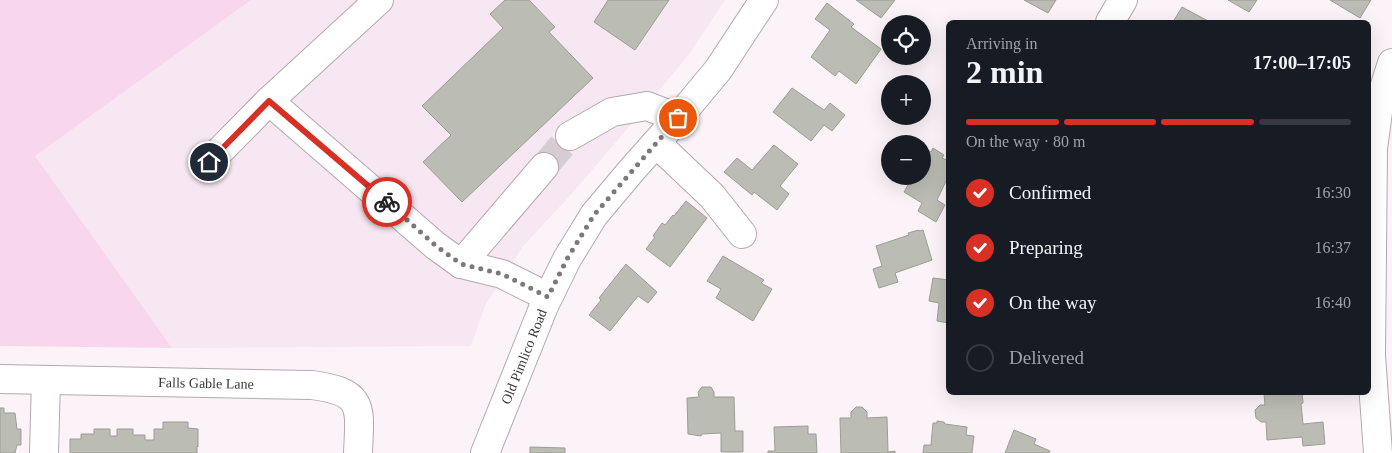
<!DOCTYPE html>
<html lang="en">
<head>
<meta charset="utf-8">
<style>
	body { margin:0; font-family:"Times New Roman",serif; background:#242831; color:#f1f3f6; height:100vh; display:flex; flex-direction:column; font-size:19px; white-space:nowrap }
	* { box-sizing:border-box; margin:0 }
	p { font-size:16px; color:#9ea1a6 }
	.icon { flex:none; width:28px; height:28px; fill:none; stroke:currentColor; stroke-width:2; stroke-linecap:round; stroke-linejoin:round }
	.map { position:relative; flex:1; overflow:hidden }
	.panel { position:absolute; left:946px; top:20px; width:425px; height:375px; display:flex; flex-direction:column; background:#171b24; border-radius:8px; box-shadow:0 5px 20px #0002 }
	.panel>* { flex:none }
	.controls { position:absolute; left:881px; top:15px; display:grid; gap:10px }
	.controls a { display:grid; place-items:center; width:50px; height:50px; border-radius:50%; background:#171b24; box-shadow:0 5px 20px #0002; font-size:25px }
	.pin { position:absolute; display:grid; place-items:center; width:42px; height:42px; color:#fff; margin:-21px; border:2px solid #fff; border-radius:50%; box-shadow:0 1px 5px #0007 }
	.courier { position:absolute; display:grid; place-items:center; width:50px; height:50px; margin:-25px; border:4px solid #d93025; border-radius:50%; background:#fff; color:#222; box-shadow:0 1px 6px #0007 }
	.headline em { font-style:normal; font-weight:700 }
	.headline div { display:flex; flex-direction:column-reverse }
	.headline { display:flex; align-items:center; justify-content:space-between; height:85px; padding:0 20px }
	h1 { font-size:32px; font-weight:700; line-height:38px }
	.bar { display:grid; grid-template-columns:repeat(4,1fr); gap:8px 5px; align-content:center; height:60px; padding:0 20px }
	.bar i { height:6px; border-radius:4px; background:#363941 }
	.bar .active { background:#d93025 }
	.bar p { grid-column:span 4 }
	ol { padding:0 20px; list-style:none }
	li { display:flex; align-items:center; gap:15px; height:55px }
	li p { margin-inline-start:auto }
	li .icon { padding:5px; border-radius:50%; background:#d93025; color:#fff; stroke-width:4 }
	li:last-child { color:#9ea1a6 }
	li i { width:28px; height:28px; border:2px solid #363941; border-radius:50% }
	.map>svg:first-child { display:block }
</style>
</head>
<body>
<div class="map">
<svg width="1392" height="453" viewBox="0 0 1392 453">
	<rect width="100%" height="100%" fill="#fcf3f9"/>
	<path fill="#f7e7f2" d="M251 0H725L690 53 629 127 568 198 523 246 485 306 471 346 172 348 34 156Z"/>
	<path fill="#f8d6ee" d="M0 0H251L35 156 172 348 0 346Z"/>
	<path fill="#bbbcb3" stroke="#9c9d94" d="M505 0H529L555 27 549 32 593 78 462 202 423 162 451 135 422 106 503 28 490 14Z
		M608 0H669L635 50 594 22Z
		M856 0H895L881 18Z
		M1024 0H1056L1048 13Z
		M1228 0H1257L1249 12Z
		M1330 0H1371L1360 18Z
		M827 3 854 24 851 27 881 49 856 84 839 71 835 76 811 57 830 30 815 19Z
		M1182 7 1210 22H1173Z
		M792 88 824 110 830 103 845 115 832 131 824 125 811 141 773 112Z
		M774 145 798 164 780 186 789 194 777 210 754 192 752 195 724 172 737 158 752 170Z
		M933 148 944 155 942 158 949 161V175L937 200 945 205 936 222 918 211 922 203 904 192 913 176H922V159L927 150 931 152Z
		M686 201 707 218 670 267 646 249 655 237 653 236 662 223 665 225 673 215 674 216Z
		M919 230 920 231 923 230 932 260 895 273 898 282 879 288 873 269 882 266 876 246 909 235 908 233Z
		M723 256 764 280 761 283 772 289 753 321 716 298 721 289 707 281Z
		M626 264 657 292 648 303 638 296 610 331 589 315 601 300 599 298Z
		M933 278 949 280V323L937 321 939 303 929 301Z
		M702 387H711L714 392V397H734L735 431H743V452H721V433L702 434 701 436 688 434 687 398 699 397 698 392Z
		M1302 392 1303 403 1301 404 1303 424 1323 422 1325 444 1303 446 1302 437 1267 440 1266 422H1261L1256 418 1255 410 1260 405H1265L1264 394Z
		M856 407H862L867 412V418L887 417 888 452 895 451V453H841L840 418H851V412Z
		M0 408H4V413H15L17 429H21V445H17L15 453H0Z
		M937 421 944 422 945 424 967 427 966 435 974 436 972 453H923L924 445H931L933 423H937Z
		M163 422H188V428L198 429V447L197 446V453H70V439H81V434H94V429H110V436H117V429H133V435H145V440H154V429H163Z
		M808 426V434H816L817 453H768V451H775L774 427Z
		M1014 430 1036 439 1034 444 1050 451 1049 453H1005Z
		M530 447 565 448V453H530Z"/>
	<g fill="none" stroke-linecap="round" stroke-linejoin="round">
		<path stroke="#d5cdd2" stroke-width="28" stroke-dasharray="28 14" stroke-linecap="butt" d="M544 167 570 136"/>
		<defs>
			<g id="minor">
				<path d="M1110 22 1123 0"/>
				<path d="M269 101 436 246 461 264 502 274 548 297"/>
				<path d="M570 136 612 112 647 106 678 118"/>
				<path d="M656 143 712 196 742 234"/>
				<path d="M209 162 269 101 379 0"/>
				<path d="M461 264 544 167"/>
				<path id="s1" d="M0 379 312 385C365 392 360 407 358 453"/>
				<path d="M44 453 46 380"/>
				<path id="s2" d="M485 453 544 306 567 259 594 215 631 171 678 118 718 70 764 0"/>
				<path d="M1378 453 1371 356 1373 149 1379 104 1392 63"/>
			</g>
		</defs>
		<use href="#minor" stroke="#b3aab0" stroke-width="30"/>
		<use href="#minor" stroke="#fff" stroke-width="28"/>
	</g>
	<g fill="none" stroke-linecap="round" stroke-linejoin="round">
		<path stroke="#7d787c" stroke-width="5" stroke-dasharray="0 9" d="M387 202 436 246 461 264 502 274 548 297 567 259 594 215 678 118"/>
		<path stroke="#d93025" stroke-width="6" d="M209 162 269 101 387 202"/>
	</g>
	<g text-anchor="middle" dominant-baseline="central" stroke-width="4.5" stroke-linejoin="round" paint-order="stroke">
		<g font-size="14" fill="#393638" stroke="#fff">
			<text stroke="none"><textPath href="#s2" startOffset="104">Old Pimlico Road</textPath></text>
			<text stroke="none"><textPath href="#s1" startOffset="206">Falls Gable Lane</textPath></text>
		</g>
	</g>
</svg>
<div class="controls">
<a><svg class="icon" aria-label="locate" viewBox="0 0 24 24"><circle cx="12" cy="12" r="6"/><path d="M12 2v4M12 18v4M2 12h4M18 12h4"/></svg></a>
<a>+</a>
<a>−</a>
</div>
<div class="pin" style="left:678px;top:118px;background:#ea580c"><svg class="icon" aria-label="bag" viewBox="0 0 24 24"><path d="M5 8h14l-1 12H6zM9 8a3 3 0 0 1 6 0"/></svg></div>
<div class="pin" style="left:209px;top:162px;background:#1f2937"><svg class="icon" aria-label="home" viewBox="0 0 24 24"><path d="M3 11l9-7 9 7M6 9v11h12V9"/></svg></div>
<div class="courier" style="left:387px;top:202px"><svg class="icon" aria-label="bike" viewBox="0 0 24 24"><circle cx="6" cy="16" r="4"/><circle cx="18" cy="16" r="4"/><path d="M6 16l4-8h5l3 8M10 8l3 8H6M13 5h3"/></svg></div>
<section class="panel">
<div class="headline"><div><h1>2 min</h1><p>Arriving in</p></div><em>17:00–17:05</em></div>
<div class="bar"><i class="active"></i><i class="active"></i><i class="active"></i><i></i><p>On the way · 80 m</p></div>
<ol>
<li><svg class="icon" aria-label="check" viewBox="0 0 24 24"><path d="M5 12l5 5 9-10"/></svg>Confirmed<p>16:30</p></li>
<li><svg class="icon" aria-label="check" viewBox="0 0 24 24"><path d="M5 12l5 5 9-10"/></svg>Preparing<p>16:37</p></li>
<li><svg class="icon" aria-label="check" viewBox="0 0 24 24"><path d="M5 12l5 5 9-10"/></svg>On the way<p>16:40</p></li>
<li><i></i>Delivered</li>
</ol>
</section>
</div>
</body>
</html>
